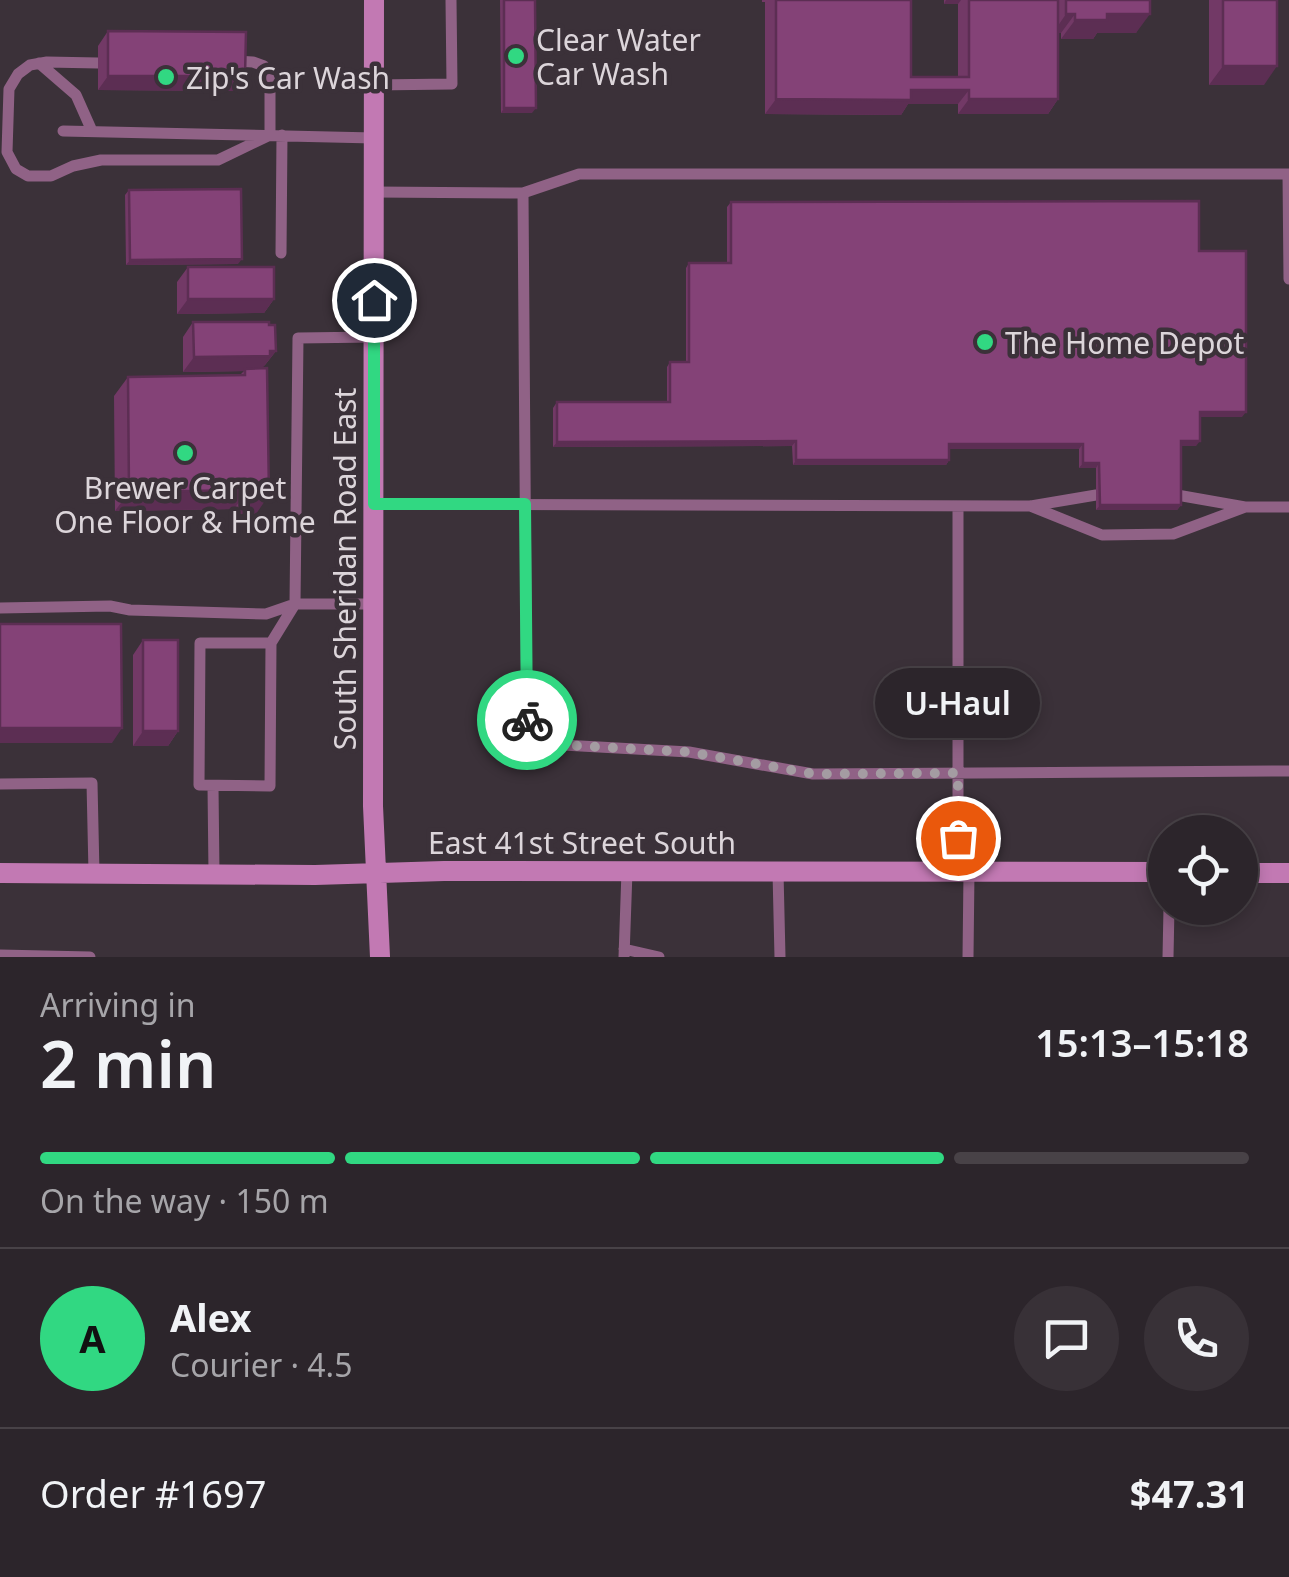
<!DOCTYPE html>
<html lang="en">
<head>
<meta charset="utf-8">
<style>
	body { margin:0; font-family:"Noto Sans",sans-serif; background:#383137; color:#f1f3f6; height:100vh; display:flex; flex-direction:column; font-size:38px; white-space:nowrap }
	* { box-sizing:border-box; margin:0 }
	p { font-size:32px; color:#a6a5a9 }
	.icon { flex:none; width:55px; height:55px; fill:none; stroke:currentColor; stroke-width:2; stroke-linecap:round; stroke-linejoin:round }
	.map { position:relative; height:957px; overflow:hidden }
	.panel { display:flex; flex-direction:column; background:#2c252b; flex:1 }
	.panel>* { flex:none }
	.fabs { position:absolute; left:1148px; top:815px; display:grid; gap:20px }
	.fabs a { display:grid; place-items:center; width:110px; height:110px; border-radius:50%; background:#2c252b; box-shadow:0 5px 15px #0003,0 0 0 2px #484247; font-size:50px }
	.pin { position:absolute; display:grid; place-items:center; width:85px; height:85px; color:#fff; margin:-42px; border:5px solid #fff; border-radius:50%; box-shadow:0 2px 10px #0007 }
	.courier { position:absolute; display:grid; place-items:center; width:100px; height:100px; margin:-50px; border:8px solid #31d882; border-radius:50%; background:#fff; color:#222; box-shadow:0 2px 12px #0007 }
	.bubble { position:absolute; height:70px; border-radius:35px; background:#2c252b; box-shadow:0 5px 15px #0003,0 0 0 2px #484247; font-size:32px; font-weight:600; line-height:70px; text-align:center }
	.head em { font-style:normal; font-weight:600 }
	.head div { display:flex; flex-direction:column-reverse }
	.head { display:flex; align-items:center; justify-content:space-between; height:170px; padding:0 40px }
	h1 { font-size:65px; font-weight:600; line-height:75px }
	.bar { display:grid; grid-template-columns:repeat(4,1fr); gap:15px 10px; align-content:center; height:120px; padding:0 40px }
	.bar i { height:12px; border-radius:8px; background:#484247 }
	.bar .selected { background:#31d882 }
	.bar p { grid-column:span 4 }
	.line { display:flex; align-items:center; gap:25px; padding:0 40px; border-top:2px solid #484247 }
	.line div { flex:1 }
	.round { display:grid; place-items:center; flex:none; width:105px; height:105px; border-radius:52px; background:#383137 }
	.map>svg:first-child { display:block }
</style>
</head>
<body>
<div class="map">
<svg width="1289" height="957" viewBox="0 0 1289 957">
	<rect width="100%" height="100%" fill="#3b3139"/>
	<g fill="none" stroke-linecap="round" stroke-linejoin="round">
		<path stroke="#906286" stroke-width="11" d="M39 63 76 95 92 131
			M98 63 47 62 30 65 18 74 9 89 7 152 16 169 28 176H51L73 166 101 160H218L270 135V81L264 66 253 62 235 61
			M374 85 452 84 451 0
			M63 131 374 138
			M374 192 523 193 579 174H1288L1289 279
			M523 193 527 743 689 752 813 774 1289 771
			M281 253 282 135
			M1177 495 1245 507
			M374 504 1030 506 1102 535 1173 534 1245 507H1289
			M1031 506 1096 495
			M0 608 110 606 130 610 266 614 295 604H374
			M271 643H200L199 785 270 786 271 643 295 604 298 338 374 337
			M0 784 92 783 94 873
			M213 786 214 874
			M958 871V506
			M778 872 780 957
			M624 949 659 957
			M0 955 90 957
			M624 957 627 871
			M968 957 969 872
			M1168 957 1169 908"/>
		<path stroke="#c279b3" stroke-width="20" d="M374 0 373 806 380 957
			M0 873 315 875 444 871 1165 872
			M1240 873H1289"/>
	</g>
	<path fill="#723966" d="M500 0H535L532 113H501Z
		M762 0H911V77H958V4H944V0H1150L1136 33H1097L1093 39H1061V33H1058V99L1048 114H958V104H908L901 115 765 114V2H762Z
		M1209 0H1277L1264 85H1209Z
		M108 31 235 91 98 90V46Z
		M129 190 238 264 126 265 125 195Z
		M731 202 1199 251 1242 417H1200L1196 446H1181V505L1177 510H1096V468H1079V449H949V460L946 465H793L792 446 553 447V408L557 402H667V367L670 362H686V268L689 263H727V207Z
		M188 267 274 299 264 313 177 314V282Z
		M193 322 276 351 265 365 261 368 256 514H235L234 509 115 511 114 396 128 377 240 375 244 371 183 372V337Z
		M143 640 178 731 168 746H133V655Z"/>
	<path fill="#5c2e53" d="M946 0H961L958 4H944Z
		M1066 14H1075L1061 33H1053Z
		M1107 14H1150L1136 33H1097L1093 39H1061L1075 20Z
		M1223 66H1277L1264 85H1209Z
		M108 76H245L235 91 98 90Z
		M911 90H969L958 104H908L901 115 765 114 776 99Z
		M969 99H1058L1048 114H958Z
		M504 108H536L532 113H501Z
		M242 259 238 264 126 265 130 260Z
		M188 299H274L264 313 177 314Z
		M276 351 260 371 183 372 194 357Z
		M1200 412H1246L1242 417H1196Z
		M796 441 792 446 553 447 557 442Z
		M1181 441H1200L1196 446H1177Z
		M949 444H1083L1079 449H946Z
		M796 460H949L946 465H793Z
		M1083 463H1099L1096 468H1079Z
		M248 490 234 509 115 511 129 492Z
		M248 495H269L256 514H235Z
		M1100 505H1181L1177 510H1096Z
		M0 728H122L112 743H0Z
		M143 731H178L168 746H133Z"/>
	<path fill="#844277" stroke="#5c2e53" stroke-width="2.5" d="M504 0H535L536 108H504Z
		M776 0H911V77H969V0H1058V99H969V90H911V100L776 99Z
		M1066 0H1150V14H1107V20H1075V14H1066Z
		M1223 0H1277V66H1223Z
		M108 31 246 32 245 76H108Z
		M241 189 242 259 130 260 129 190Z
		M1199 201V251H1246V412H1200V441H1181V505H1100L1099 463H1083V444H949V460H796V441L557 442V402H670V362H689V263H731V202Z
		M188 267H274V299H188Z
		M193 322H269V325H275L276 351H270V356L194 357Z
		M267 368 269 495H248V490L129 492 128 377 245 375V369Z
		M0 624H121L122 728H0Z
		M143 640H178V731H143Z"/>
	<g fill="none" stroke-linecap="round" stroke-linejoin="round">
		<path stroke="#a49ca2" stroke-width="10" stroke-dasharray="0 18" d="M527 720 528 743 689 752 814 774 958 773V838"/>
		<path stroke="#31d882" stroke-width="12" d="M374 300V504H525L527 720"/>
	</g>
	<g fill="#31d882" stroke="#3b3139" stroke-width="4">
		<circle cx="516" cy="56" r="10"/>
		<circle cx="166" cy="77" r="10"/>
		<circle cx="985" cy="342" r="10"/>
		<circle cx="185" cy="453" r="10"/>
	</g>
	<g text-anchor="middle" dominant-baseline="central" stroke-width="9" stroke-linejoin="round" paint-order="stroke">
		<g font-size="30" fill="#dcd5da" stroke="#3b3139" text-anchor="start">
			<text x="536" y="39">Clear Water<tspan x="536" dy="34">Car Wash</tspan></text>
			<text x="186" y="77">Zip's Car Wash</text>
			<text x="1005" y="342">The Home Depot</text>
			<text x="185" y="487" text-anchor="middle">Brewer Carpet<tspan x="185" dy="34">One Floor &amp; Home</tspan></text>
		</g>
		<g font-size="30" fill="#dcd5da" stroke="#3b3139">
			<text transform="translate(344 569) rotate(-90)">South Sheridan Road East</text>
			<text x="582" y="842">East 41st Street South</text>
		</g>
	</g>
</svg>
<div class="fabs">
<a><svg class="icon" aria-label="locate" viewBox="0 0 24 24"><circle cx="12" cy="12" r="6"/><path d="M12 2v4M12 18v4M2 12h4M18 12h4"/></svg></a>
</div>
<div class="pin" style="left:958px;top:838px;background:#ea580c"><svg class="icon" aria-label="bag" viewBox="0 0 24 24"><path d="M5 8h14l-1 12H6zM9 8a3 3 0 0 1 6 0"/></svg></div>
<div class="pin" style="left:374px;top:300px;background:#1f2937"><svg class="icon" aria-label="home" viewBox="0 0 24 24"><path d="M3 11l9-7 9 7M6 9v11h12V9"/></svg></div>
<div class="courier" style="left:527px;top:720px"><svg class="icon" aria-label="bike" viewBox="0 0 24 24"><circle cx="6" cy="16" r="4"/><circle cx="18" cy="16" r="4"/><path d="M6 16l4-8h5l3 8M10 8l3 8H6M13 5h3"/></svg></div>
<div class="bubble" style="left:875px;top:668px;width:165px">U-Haul</div>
</div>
<section class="panel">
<div class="head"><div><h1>2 min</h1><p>Arriving in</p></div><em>15:13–15:18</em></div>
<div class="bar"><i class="selected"></i><i class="selected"></i><i class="selected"></i><i></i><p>On the way · 150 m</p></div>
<div class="line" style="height:180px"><b class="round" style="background:#31d882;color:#111">A</b><div><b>Alex</b><p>Courier · 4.5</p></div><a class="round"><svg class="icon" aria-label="chat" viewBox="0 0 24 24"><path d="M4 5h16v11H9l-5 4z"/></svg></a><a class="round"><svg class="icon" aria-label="phone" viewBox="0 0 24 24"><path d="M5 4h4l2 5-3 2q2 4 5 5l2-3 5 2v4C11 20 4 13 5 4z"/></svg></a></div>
<div class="line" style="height:130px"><div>Order #1697</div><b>$47.31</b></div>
</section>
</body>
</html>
